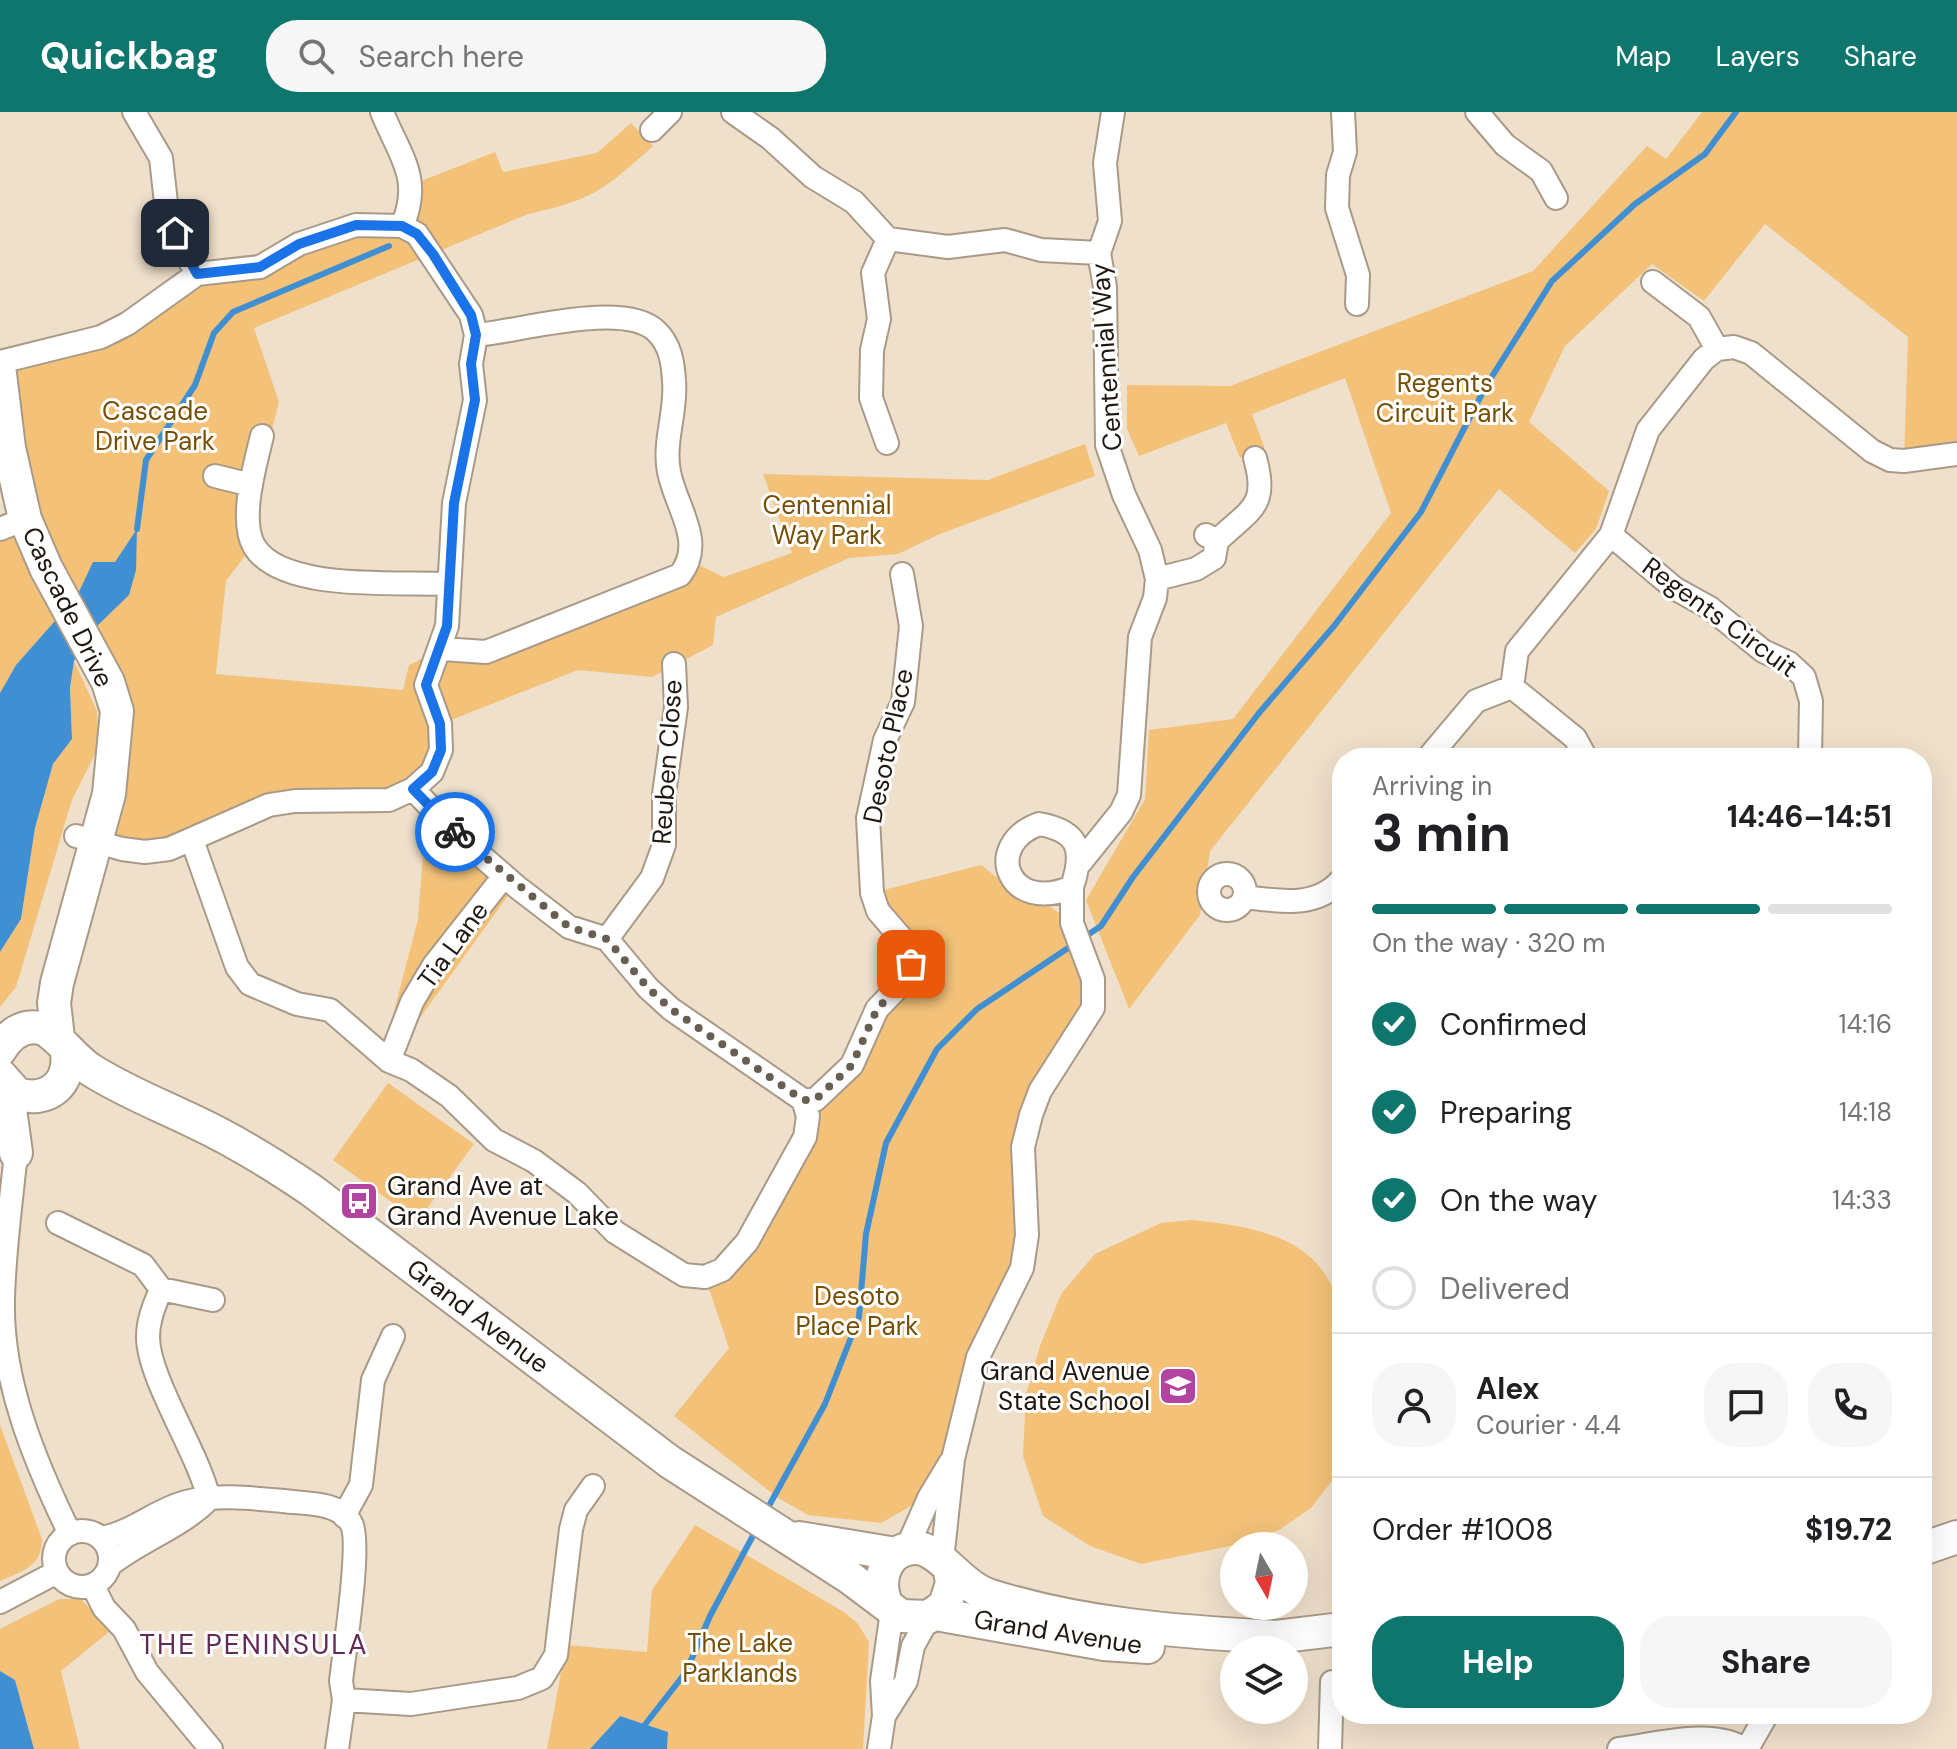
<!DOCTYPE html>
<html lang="en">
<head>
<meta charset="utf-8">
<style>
	body { margin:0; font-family:"DM Sans",sans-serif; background:#f6f6f6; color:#202124; height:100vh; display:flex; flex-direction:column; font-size:30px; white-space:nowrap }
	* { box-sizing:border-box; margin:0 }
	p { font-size:26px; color:#757577 }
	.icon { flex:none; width:44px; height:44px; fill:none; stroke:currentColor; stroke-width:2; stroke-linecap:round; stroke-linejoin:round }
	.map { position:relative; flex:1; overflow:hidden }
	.panel { position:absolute; left:1332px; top:636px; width:600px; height:976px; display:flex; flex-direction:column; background:#fff; border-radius:32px; box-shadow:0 8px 32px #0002 }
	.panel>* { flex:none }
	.needle { width:52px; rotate:171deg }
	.controls { position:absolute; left:1220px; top:1420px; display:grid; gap:16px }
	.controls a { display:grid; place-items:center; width:88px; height:88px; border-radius:50%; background:#fff; box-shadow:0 8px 32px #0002; font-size:40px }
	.pin { position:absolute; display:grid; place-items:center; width:68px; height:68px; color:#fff; margin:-34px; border-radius:16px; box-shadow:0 4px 12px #0006 }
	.courier { position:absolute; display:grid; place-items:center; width:80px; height:80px; margin:-40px; border:6px solid #1a73e8; border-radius:50%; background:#fff; color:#222; box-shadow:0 2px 10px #0007 }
	.summary em { font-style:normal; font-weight:700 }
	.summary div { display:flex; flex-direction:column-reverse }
	.summary { display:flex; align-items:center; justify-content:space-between; height:136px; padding:0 40px }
	h1 { font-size:52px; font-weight:700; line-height:60px }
	.bar { display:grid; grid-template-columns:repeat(4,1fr); gap:12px 8px; align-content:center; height:96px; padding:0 40px }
	.bar i { height:10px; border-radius:6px; background:#e0e0e0 }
	.bar .current { background:#0f766e }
	.bar p { grid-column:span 4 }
	.line { display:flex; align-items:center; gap:20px; padding:0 40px; border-top:2px solid #e0e0e0 }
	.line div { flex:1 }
	.round { display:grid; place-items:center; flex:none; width:84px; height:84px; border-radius:32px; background:#f6f6f6 }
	ol { padding:0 40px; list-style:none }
	li { display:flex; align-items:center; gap:24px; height:88px }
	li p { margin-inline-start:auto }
	li .icon { padding:8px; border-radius:50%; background:#0f766e; color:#fff; stroke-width:4 }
	li:last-child { color:#757577 }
	li i { width:44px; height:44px; border:4px solid #e0e0e0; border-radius:50% }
	.primary-button { display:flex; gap:16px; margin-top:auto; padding:16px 40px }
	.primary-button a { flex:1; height:92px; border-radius:32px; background:#0f766e; color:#fff; font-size:32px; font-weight:700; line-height:92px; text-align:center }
	.primary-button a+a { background:#f6f6f6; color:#202124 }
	header { display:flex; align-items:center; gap:48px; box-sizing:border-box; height:112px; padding:0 40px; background:#0f766e; color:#fff }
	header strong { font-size:38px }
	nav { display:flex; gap:44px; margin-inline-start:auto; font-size:28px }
	.search { width:560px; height:72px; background:#f6f6f6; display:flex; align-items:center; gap:20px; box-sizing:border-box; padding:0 28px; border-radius:32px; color:#757577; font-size:30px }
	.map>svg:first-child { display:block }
</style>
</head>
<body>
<header>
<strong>Quickbag</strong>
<div class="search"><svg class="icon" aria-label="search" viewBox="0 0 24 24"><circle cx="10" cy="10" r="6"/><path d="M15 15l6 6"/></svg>Search here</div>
<nav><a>Map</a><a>Layers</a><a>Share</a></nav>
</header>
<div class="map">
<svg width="1957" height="1637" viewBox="0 0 1957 1637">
	<rect width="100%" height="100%" fill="#efe0cb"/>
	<path fill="#f3c178" d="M1702 0H1957V342L1904 349 1908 225 1765 112 1704 189 1652 152 1565 234 1529 310 1609 379 1596 417 1575 441 1499 377 1210 739 1200 803 1129 897 1086 788 1145 687 1149 618 1233 607 1391 401 1345 266 1252 302 1265 337 1240 346 1226 311 1139 344 1127 317V273L1230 274 1533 159 1647 34 1666 47Z
		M631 11 653 34C605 77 593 88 528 102L254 216 279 290 270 325 262 324 253 433 226 469 216 562 403 578 409 553 442 537 473 542 690 449 724 465 792 441 763 362 988 368 1085 332 1095 364 940 422 898 442 849 446 716 505 713 533 652 565 578 558 441 612 413 677 296 689 192 728 111 734 123 679 94 517 137 419 115 450 77 484 38 396 30 369 12 247 101 225 197 162 245 159 299 132 401 114 411 73 495 40 503 60 597 41Z
		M11 412 56 509 16 553 0 581V417Z
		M74 549 97 599 99 634 72 688 16 875 0 895V840L21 807 35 716 53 652 72 627 70 576Z
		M413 682 512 778 389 949 391 911 418 807 425 717Z
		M981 753 1013 778 1036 784 1072 811 1094 881 1031 1003 1027 1123 978 1245 953 1347 911 1394 881 1411 808 1403 778 1386 674 1304 729 1236 705 1165 722 1158 815 988 911 852 872 781Z
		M388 971 474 1032 418 1109 333 1048Z
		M1191 1108C1260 1115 1330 1126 1342 1209L1341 1357 1311 1396 1279 1418 1235 1433 1141 1452 1090 1434 1043 1404 1023 1344 1026 1282 1040 1234 1061 1182 1095 1142 1161 1111Z
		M0 1313 42 1427C42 1455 22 1459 0 1469Z
		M695 1413 844 1500 858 1512 869 1530 863 1637H667L668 1620 620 1604 590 1637H547L566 1533 647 1540 652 1478Z
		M59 1487H81L110 1519 61 1559 80 1637H34L15 1568 0 1559V1517Z"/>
	<path fill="#408fd3" d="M137 417 136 458 129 483 94 517 74 549 70 576 72 627 53 652 35 716 21 807 0 840V581L16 553 77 484 93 450H115Z
		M0 1559 15 1568 34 1637H0Z
		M620 1604 668 1620 667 1637H590Z"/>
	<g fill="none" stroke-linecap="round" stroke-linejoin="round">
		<path stroke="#408fd3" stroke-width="6" d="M137 417 146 348 195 273 214 221 233 200 389 134
			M765 1401 825 1292 859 1205 866 1122 886 1031 937 937 977 897 1101 814 1133 765 1259 601 1334 514 1421 400 1486 274 1552 169 1635 92 1705 42 1736 0
			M640 1619 686 1560 710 1504 756 1418"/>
		<defs>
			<path id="street" d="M134 0 161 46 166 91 175 121 197 162
				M382 0C399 43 423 66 402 114
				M733 0 770 26 813 65 854 90 888 127 948 135 1005 128 1041 138 1099 141
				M1343 0 1345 40 1338 63 1337 96 1358 163 1357 192
				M1477 0 1505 33 1541 59 1556 86
				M652 18 670 0
				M1653 170 1699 205 1717 237
				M0 250 101 225 127 212 197 162 260 155 299 132 356 113 402 114 417 122 471 203 476 223 471 252 475 288 454 391 447 514 426 573 440 612 441 638 432 660 413 677 389 688 295 689 269 693 169 737 145 740 122 737 76 724
				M262 324C255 353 239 407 254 434 282 481 401 469 449 472
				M887 331 871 286 872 238 879 207 873 161 888 127
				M215 364 251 373
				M0 417 25 407
				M1611 423 1674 476 1710 496 1763 539 1789 551 1804 565 1811 589 1810 646
				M1217 429C1250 397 1269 395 1255 346
				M1157 467 1196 457 1214 446 1217 429 1206 423
				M442 537 486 540 680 463C706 430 676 396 669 360 663 329 677 299 674 269 673 250 670 232 656 219 623 188 517 220 476 223
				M1512 575 1517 539 1611 423 1648 318 1704 247 1717 237 1734 235 1751 241 1872 339 1890 348 1904 349 1957 342
				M1512 575 1575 626 1586 646
				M1428 646 1476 589 1512 575
				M1039 712C1080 719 1084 739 1072 775 1008 803 982 733 1039 712Z
				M192 728 237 855 250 872 297 892 330 898 389 949 411 958 449 984 494 1028 534 1049 577 1081 615 1120 684 1163 705 1165 722 1158 747 1130 805 1025 808 1004 803 988 671 897 648 876 607 827 569 815 517 775 456 722 413 677
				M1080 751 1121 700 1129 683 1140 525 1155 486 1157 467 1150 438 1124 383 1107 333 1105 175 1099 141 1110 109 1105 51 1113 0
				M1209 780a18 18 0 1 1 36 0a18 18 0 1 1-36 0Z
				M1244 785C1279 789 1317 797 1342 767
				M607 827 652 766 664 733V682L676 595 674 552
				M389 949 412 890 434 853 504 764
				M803 988H815L852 953 877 897 905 868 911 852 910 836 878 799 872 781 868 706 885 628 903 590 911 514 902 462
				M16 1041C11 1090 4 1139 3 1188 1 1269 35 1350 70 1422
				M58 1111 143 1153 161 1177 213 1188
				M161 1177C155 1192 148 1207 148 1225 148 1266 198 1340 209 1387
				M344 1404 361 1373 373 1268 393 1224
				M54 1447a28 28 0 1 1 56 0a28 28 0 1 1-56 0Z
				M102 1426C133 1420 156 1398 186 1390 217 1382 252 1386 283 1389 305 1392 338 1389 351 1411 362 1429 344 1542 341 1569L344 1588 337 1637
				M906 1438 929 1386 950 1351
				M942 1448 953 1347 978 1245 1022 1156 1027 1123 1023 1035 1031 1003 1040 979 1093 896V867L1072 811V775
				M111 1452C142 1428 181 1415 209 1387
				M93 1474 104 1496 124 1517 147 1560 211 1637
				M0 1490 57 1460
				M344 1588 411 1592 518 1576 542 1566 556 1543 571 1417 576 1398 593 1374
				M884 1604 906 1569 913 1534 929 1505
				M879 1637 884 1604 882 1569 892 1499
				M1330 1637 1332 1570
				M1619 1637C1659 1632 1710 1616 1745 1637
				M1747 1637 1767 1602"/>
			<path id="secondary" d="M0 262 9 336 25 407 46 456 108 570 117 599 109 682 57 871 54 891 58 926
				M0 938C9 923 22 912 40 916 55 919 73 947 91 958 124 979 160 993 195 1010 236 1029 274 1053 311 1078L670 1350 849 1465 901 1504 929 1505 945 1493 952 1471 950 1459
				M0 963 17 982C47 991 71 973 67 940
				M7 975 16 1041
				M799 1426 896 1442
				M1922 1437 1957 1425
				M885 1489C877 1466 886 1436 916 1436 940 1436 960 1475 991 1484 1084 1513 1180 1520 1277 1525
				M936 1502 1104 1532 1148 1535
				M1258 1527 1342 1517"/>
		</defs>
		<use href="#street" stroke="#a99a87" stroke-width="26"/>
		<use href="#secondary" stroke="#a99a87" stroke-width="36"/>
		<use href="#street" stroke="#fff" stroke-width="22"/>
		<use href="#secondary" stroke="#fff" stroke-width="32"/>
	</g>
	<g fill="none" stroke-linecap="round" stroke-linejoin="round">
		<path stroke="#675e52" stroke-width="8" stroke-dasharray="0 14.4" d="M455 720 569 815 607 827 648 876 671 897 803 988H815L852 953 877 897 905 868 911 852"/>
		<path stroke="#1a73e8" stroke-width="10" d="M175 121 197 162 260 155 299 132 356 113 402 114 417 122 433 142 471 203 476 223 471 252 475 288 454 391 447 514 426 573 440 612 441 638 432 660 413 677 455 720"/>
	</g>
	<defs>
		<symbol id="bus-square" viewBox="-11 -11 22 22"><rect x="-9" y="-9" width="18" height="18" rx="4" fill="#b243a0" stroke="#fff"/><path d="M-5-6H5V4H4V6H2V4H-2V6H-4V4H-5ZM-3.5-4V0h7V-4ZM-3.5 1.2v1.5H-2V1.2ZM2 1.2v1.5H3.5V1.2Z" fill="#fff"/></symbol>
		<symbol id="school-square" viewBox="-11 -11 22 22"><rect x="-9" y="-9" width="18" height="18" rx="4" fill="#b243a0" stroke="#fff"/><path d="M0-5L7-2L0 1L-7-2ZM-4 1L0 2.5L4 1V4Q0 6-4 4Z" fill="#fff"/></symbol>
	</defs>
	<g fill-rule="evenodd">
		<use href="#bus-square" x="337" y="1067" width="44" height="44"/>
		<use href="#school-square" x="1156" y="1252" width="44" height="44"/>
	</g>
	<g text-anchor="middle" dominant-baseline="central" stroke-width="6" stroke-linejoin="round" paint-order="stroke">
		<g font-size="26" fill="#1e1811" stroke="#fff">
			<text transform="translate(1106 245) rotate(-94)">Centennial Way</text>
			<text transform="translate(68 495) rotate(64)">Cascade Drive</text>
			<text transform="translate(1720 505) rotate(36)">Regents Circuit</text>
			<text transform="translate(888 634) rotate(-78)">Desoto Place</text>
			<text transform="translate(667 650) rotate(-86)">Reuben Close</text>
			<text transform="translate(453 833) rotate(-54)">Tia Lane</text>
			<text transform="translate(478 1204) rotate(37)">Grand Avenue</text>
			<text transform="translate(1058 1520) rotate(9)">Grand Avenue</text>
		</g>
		<g font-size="26" fill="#754f03" stroke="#fff">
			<text x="1445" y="271">Regents<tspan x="1445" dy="30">Circuit Park</tspan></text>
			<text x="155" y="299">Cascade<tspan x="155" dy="30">Drive Park</tspan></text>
			<text x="827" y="393">Centennial<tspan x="827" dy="30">Way Park</tspan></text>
			<text x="857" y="1184">Desoto<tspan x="857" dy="30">Place Park</tspan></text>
			<text x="740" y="1531">The Lake<tspan x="740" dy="30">Parklands</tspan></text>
		</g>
		<g font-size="26" fill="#1e1811" stroke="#fff" text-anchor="start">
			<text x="387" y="1074">Grand Ave at<tspan x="387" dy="30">Grand Avenue Lake</tspan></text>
			<text x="1150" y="1259" text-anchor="end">Grand Avenue<tspan x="1150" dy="30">State School</tspan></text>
		</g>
		<g font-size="28" letter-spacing="2" fill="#612a57" stroke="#fff">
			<text x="254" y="1532">THE PENINSULA</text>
		</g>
	</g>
</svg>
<div class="controls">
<a><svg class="needle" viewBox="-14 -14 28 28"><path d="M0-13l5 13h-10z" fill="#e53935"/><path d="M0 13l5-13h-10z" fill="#757577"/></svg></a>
<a><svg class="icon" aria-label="layers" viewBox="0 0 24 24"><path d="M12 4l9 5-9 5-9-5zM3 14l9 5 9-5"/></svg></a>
</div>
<div class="pin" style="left:911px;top:852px;background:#ea580c"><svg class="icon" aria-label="bag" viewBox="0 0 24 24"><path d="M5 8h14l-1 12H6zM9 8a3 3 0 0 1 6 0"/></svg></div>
<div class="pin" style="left:175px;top:121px;background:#1f2937"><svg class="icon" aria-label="home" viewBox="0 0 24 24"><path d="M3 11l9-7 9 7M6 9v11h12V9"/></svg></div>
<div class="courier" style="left:455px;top:720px"><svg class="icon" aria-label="bike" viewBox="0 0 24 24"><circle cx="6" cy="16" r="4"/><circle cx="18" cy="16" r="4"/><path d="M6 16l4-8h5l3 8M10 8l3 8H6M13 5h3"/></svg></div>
<section class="panel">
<div class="summary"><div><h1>3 min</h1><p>Arriving in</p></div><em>14:46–14:51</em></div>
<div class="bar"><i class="current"></i><i class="current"></i><i class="current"></i><i></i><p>On the way · 320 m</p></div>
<ol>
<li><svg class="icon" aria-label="check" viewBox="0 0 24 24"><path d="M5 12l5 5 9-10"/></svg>Confirmed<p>14:16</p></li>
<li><svg class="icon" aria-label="check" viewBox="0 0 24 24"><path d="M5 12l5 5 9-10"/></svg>Preparing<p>14:18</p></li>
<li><svg class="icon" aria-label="check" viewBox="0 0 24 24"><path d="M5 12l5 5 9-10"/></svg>On the way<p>14:33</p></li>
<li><i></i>Delivered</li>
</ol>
<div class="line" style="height:144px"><a class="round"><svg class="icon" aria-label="person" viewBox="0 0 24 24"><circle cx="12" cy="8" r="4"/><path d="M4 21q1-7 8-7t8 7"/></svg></a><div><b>Alex</b><p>Courier · 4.4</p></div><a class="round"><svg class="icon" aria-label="chat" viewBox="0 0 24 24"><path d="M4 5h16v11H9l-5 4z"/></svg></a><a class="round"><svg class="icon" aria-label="phone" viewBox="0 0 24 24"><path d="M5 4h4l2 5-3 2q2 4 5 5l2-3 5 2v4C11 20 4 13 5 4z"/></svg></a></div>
<div class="line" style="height:104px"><div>Order #1008</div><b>$19.72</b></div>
<div class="primary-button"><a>Help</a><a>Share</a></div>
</section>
</div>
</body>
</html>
